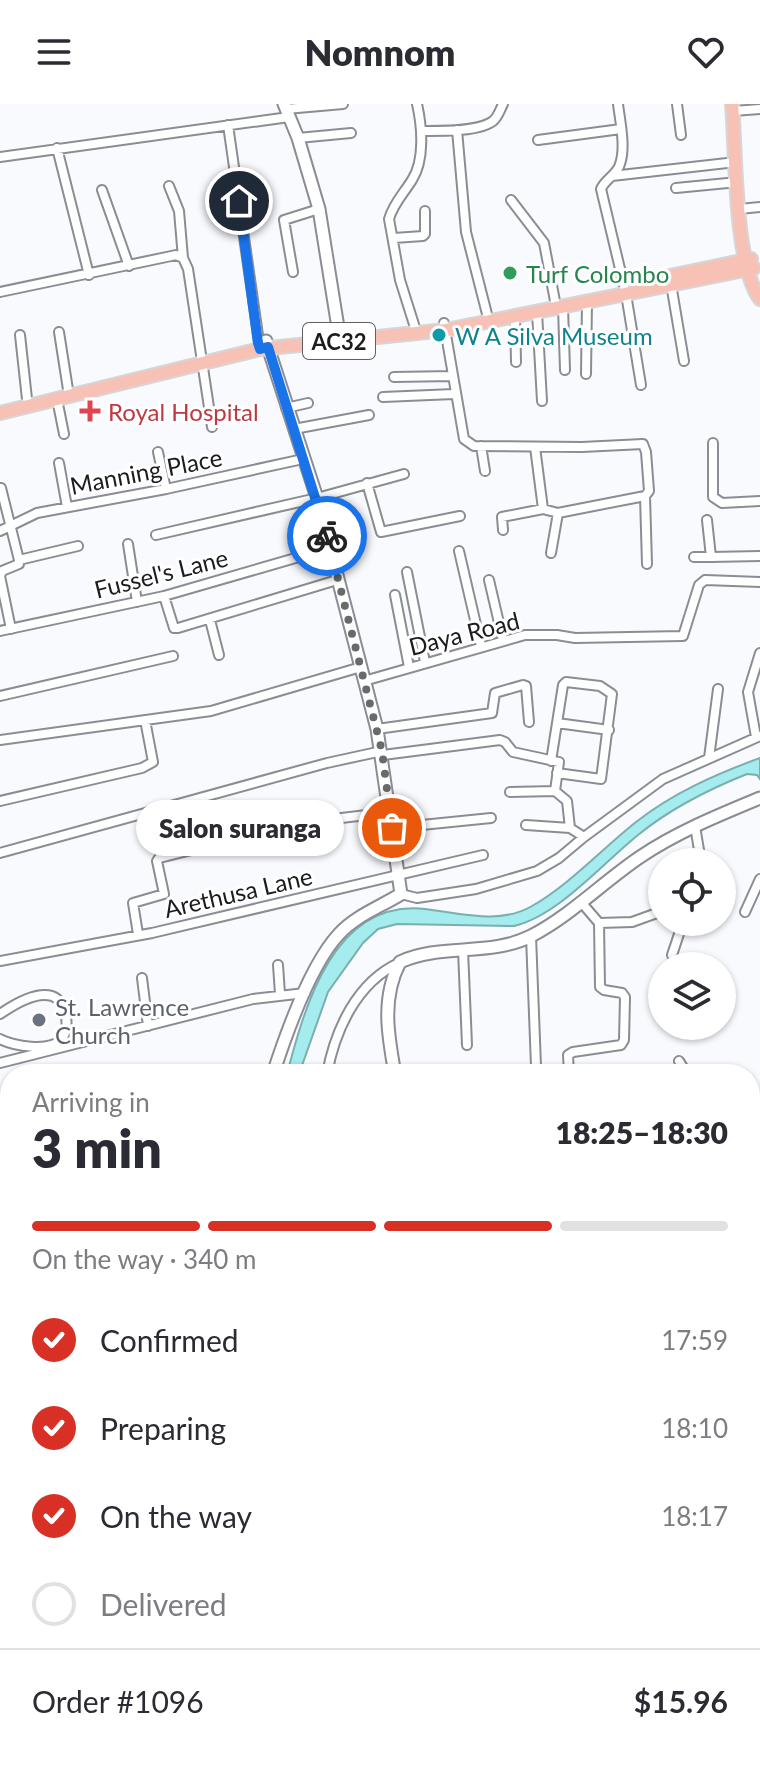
<!DOCTYPE html>
<html lang="en">
<head>
<meta charset="utf-8">
<style>
	body { margin:0; font-family:Lato,sans-serif; background:#f7f7f7; color:#2b2b33; height:100vh; display:flex; flex-direction:column; font-size:30px; white-space:nowrap }
	* { box-sizing:border-box; margin:0 }
	p { font-size:26px; color:#7c7c81 }
	.icon { flex:none; width:44px; height:44px; fill:none; stroke:currentColor; stroke-width:2; stroke-linecap:round; stroke-linejoin:round }
	.map { position:relative; flex:1; overflow:hidden }
	.details { position:absolute; left:0px; top:960px; width:760px; height:704px; display:flex; flex-direction:column; background:#fff; border-radius:32px 32px 0 0; box-shadow:0 2px 6px #0004 }
	.details>* { flex:none }
	.tools { position:absolute; left:648px; top:744px; display:grid; gap:16px }
	.tools a { display:grid; place-items:center; width:88px; height:88px; border-radius:50%; background:#fff; box-shadow:0 2px 6px #0004; font-size:40px }
	.pin { position:absolute; display:grid; place-items:center; width:68px; height:68px; color:#fff; margin:-34px; border:4px solid #fff; border-radius:50%; box-shadow:0 2px 8px #0007 }
	.courier { position:absolute; display:grid; place-items:center; width:80px; height:80px; margin:-40px; border:6px solid #1a73e8; border-radius:50%; background:#fff; color:#222; box-shadow:0 2px 10px #0007 }
	.bubble { position:absolute; height:56px; border-radius:28px; background:#fff; box-shadow:0 2px 6px #0004; font-size:26px; font-weight:800; line-height:56px; text-align:center }
	.overview em { font-style:normal; font-weight:800 }
	.overview div { display:flex; flex-direction:column-reverse }
	.overview { display:flex; align-items:center; justify-content:space-between; height:136px; padding:0 32px }
	h1 { font-size:52px; font-weight:800; line-height:60px }
	.bar { display:grid; grid-template-columns:repeat(4,1fr); gap:12px 8px; align-content:center; height:96px; padding:0 32px }
	.bar i { height:10px; border-radius:6px; background:#e1e1e2 }
	.bar .on { background:#d93025 }
	.bar p { grid-column:span 4 }
	.line { display:flex; align-items:center; gap:20px; padding:0 32px; border-top:2px solid #e1e1e2 }
	.line div { flex:1 }
	ol { padding:0 32px; list-style:none }
	li { display:flex; align-items:center; gap:24px; height:88px }
	li p { margin-inline-start:auto }
	li .icon { padding:8px; border-radius:50%; background:#d93025; color:#fff; stroke-width:4 }
	li:last-child { color:#7c7c81 }
	li i { width:44px; height:44px; border:4px solid #e1e1e2; border-radius:50% }
	header { display:flex; justify-content:space-between; align-items:center; height:104px; padding:0 32px; background:#fff; font-size:36px; font-weight:800 }
	.map>svg:first-child { display:block }
</style>
</head>
<body>
<header><svg class="icon" aria-label="menu" viewBox="0 0 24 24"><path d="M4 6h16M4 12h16M4 18h16"/></svg>Nomnom<svg class="icon" aria-label="heart" viewBox="0 0 24 24"><path d="M12 20l-8-8c-3-5 5-10 8-4 3-6 11-1 8 4z"/></svg></header>
<div class="map">
<svg width="760" height="1664" viewBox="0 0 760 1664">
	<rect width="100%" height="100%" fill="#f8fafe"/>
	<path fill="#a4eced" stroke="#7baeaf" stroke-width="2" d="M760 654V675L757 671 747 670C707 686 671 704 638 731 603 759 558 812 514 822L397 820 378 825 363 839 328 888 299 970H287C305 901 334 795 425 805 460 809 500 821 532 802 569 781 603 744 636 718 673 689 716 670 760 654Z"/>
	<g fill="none" stroke-linecap="round" stroke-linejoin="round">
		<path stroke="#a4eced" stroke-width="7" d="M527 1654 547 1664"/>
		<defs>
			<path id="street" d="M618 0C620 17 626 43 620 60 617 71 605 75 601 85L626 190 641 281
				M677 0 681 31
				M286 5 343 0
				M733 7 760 5
				M228 21 260 245
				M457 26 466 128 487 210
				M421 27C439 27 479 28 493 17 498 13 500 6 503 0
				M298 34 351 29
				M538 36 621 25
				M57 44 89 171
				M0 53 289 13
				M612 72 736 58
				M169 82 179 107 183 154 188 165 212 323
				M676 84 738 78
				M102 86 129 162
				M511 96 544 139 555 197
				M739 105 760 103
				M394 134 423 132 425 130V107
				M293 168 284 116 319 105
				M671 180 684 257
				M0 188 176 151 183 154
				M563 203 565 266
				M537 208 542 297
				M515 212 516 258
				M444 219 464 335 474 342 582 343 643 340 646 348 649 387 645 392 647 460
				M59 228 69 292
				M417 230 400 176 389 115C393 100 404 89 412 76 425 56 422 22 417 0
				M20 231 27 295
				M586 270 587 198
				M394 273 452 272
				M383 293 454 290
				M57 295 64 330
				M286 304 308 299
				M294 325 369 311
				M713 339V393L722 399 760 397
				M481 342 485 367
				M535 343 543 405
				M158 348 166 385
				M59 359 67 403
				M367 379 381 428 460 412
				M1 384 19 456V460L2 467 0 472 11 525
				M707 416 711 453 760 452
				M503 426 502 413 543 405 558 409 645 392
				M0 427 37 409 166 385 303 355
				M156 431 317 394 404 370
				M128 440 137 498
				M459 447 481 542
				M551 449 558 409
				M694 453H711
				M19 456 78 442
				M407 468 425 558
				M489 476 503 536
				M395 491 409 563
				M164 492 174 524H178L337 476
				M210 516 219 551
				M0 527 164 492 330 444
				M364 577 525 531H557L575 534 683 532 699 481 705 476 760 478
				M0 592 173 552
				M557 619 609 626
				M377 625 492 609 495 589 523 581 526 582 529 618
				M756 633 748 588 760 549
				M0 636 211 607 361 563
				M383 651 500 636 505 638 513 648 559 658 555 687 567 697 570 724 584 733
				M709 654 718 585
				M551 657 563 581 566 578 600 582 612 590 601 675 557 669
				M510 688 555 687
				M0 697 142 664 153 658 145 616
				M526 721 570 724
				M695 722 701 758
				M392 724 491 714
				M0 749 327 659 382 647
				M401 790 417 794 476 785 537 767 559 754 584 733 663 675 760 632
				M745 808 760 775
				M599 819 632 818 657 809
				M138 830 133 799 164 790 157 757 159 754C236 735 311 714 390 709
				M531 832 536 962
				M463 846 467 941
				M672 851 683 818
				M0 857 152 829 483 751
				M278 861 280 890
				M142 874 148 922
				M0 910C13 901 36 887 52 892 67 897 71 926 61 936 48 948 14 942 0 935
				M679 957 687 970
				M0 959 253 895 305 889
				M327 970C335 926 357 878 399 859
				M569 970 568 951 573 948 621 941 624 936 625 893 622 889 604 886 600 883 599 819 581 798
				M663 970 664 968 666 970
				M0 1031 10 1029
				M750 1065V1066
				M0 1086 10 1084
				M750 1147 760 1129
				M0 1160 10 1157
				M0 1267 10 1265
				M0 1389 10 1386
				M750 1394H760
				M0 1432 10 1430
				M755 1533 760 1511
				M0 1561 10 1558
				M0 1612 10 1609
				M398 1654 509 1658 531 1664
				M545 1654 561 1664
				M43 1659 58 1654
				M305 1664 307 1658 313 1654"/>
			<path id="secondary" d="M284 0 298 34 319 105 340 236
				M266 237 317 394 377 625 401 790C380 803 355 812 339 830 310 861 286 930 273 970
				M395 970C388 932 381 894 400 858 441 839 490 853 531 832 570 812 603 778 640 753 677 728 719 711 760 694
				M750 1253 760 1259
				M481 1654 482 1664
				M721 1654 731 1664
				M150 1664 153 1654"/>
			<path id="primary" d="M732 0C736 47 734 160 760 195
				M670 172 751 155
				M319 231 365 227
				M0 309 260 245 446 226 754 164
				M735 1664 760 1649"/>
			<path id="highway" d="M0 1463 10 1503
				M0 1508 10 1552
				M42 1654 44 1664"/>
		</defs>
		<use href="#street" stroke="#8a8d93" stroke-width="12"/>
		<use href="#secondary" stroke="#8a8d93" stroke-width="15"/>
		<use href="#primary" stroke="#d6d6d6" stroke-width="16"/>
		<use href="#highway" stroke="#d6d6d6" stroke-width="18"/>
		<use href="#street" stroke="#fff" stroke-width="8"/>
		<use href="#secondary" stroke="#fff" stroke-width="11"/>
		<use href="#primary" stroke="#f7c2b5" stroke-width="12"/>
		<use href="#highway" stroke="#f29983" stroke-width="14"/>
	</g>
	<g fill="none" stroke-linecap="round" stroke-linejoin="round">
		<path stroke="#686a6c" stroke-width="8" stroke-dasharray="0 14.4" d="M327 432 382 647 392 724"/>
		<path stroke="#1a73e8" stroke-width="10" d="M239 97 258 239 260 245 268 243 327 432"/>
	</g>
	<circle fill="#2e9e5b" stroke="#fff" stroke-width="3" cx="510" cy="169" r="8"/>
	<circle fill="#0f9aa8" stroke="#fff" stroke-width="3" cx="439" cy="231" r="8"/>
	<path fill="#e0444e" stroke="#fff" stroke-width="3" d="M86 295h8v8h8v8h-8v8h-8v-8h-8v-8h8z"/>
	<circle fill="#6b7280" stroke="#fff" stroke-width="3" cx="39" cy="916" r="8"/>
	<g text-anchor="middle" dominant-baseline="central" stroke-width="6" stroke-linejoin="round" paint-order="stroke">
		<rect fill="#fff" stroke="#5f6062" stroke-width="2" x="303" y="219" width="72" height="36" rx="6"/>
		<g font-size="22" font-weight="bold" fill="#1b1c1e">
			<text x="339" y="237">AC32</text>
		</g>
		<g font-size="24" fill="#27864d" stroke="#fff" text-anchor="start">
			<text x="526" y="169">Turf Colombo</text>
		</g>
		<g font-size="24" fill="#0d838f" stroke="#fff" text-anchor="start">
			<text x="455" y="231">W A Silva Museum</text>
		</g>
		<g font-size="24" fill="#be3a42" stroke="#fff" text-anchor="start">
			<text x="108" y="307">Royal Hospital</text>
		</g>
		<g font-size="24" fill="#1b1c1e" stroke="#fff">
			<text transform="translate(146 367) rotate(-11)">Manning Place</text>
			<text transform="translate(161 469) rotate(-14)">Fussel's Lane</text>
			<text transform="translate(464 529) rotate(-14)">Daya Road</text>
			<text transform="translate(238 788) rotate(-13)">Arethusa Lane</text>
		</g>
		<g font-size="24" fill="#5b616d" stroke="#fff" text-anchor="start">
			<text x="55" y="902">St. Lawrence<tspan x="55" dy="28">Church</tspan></text>
		</g>
	</g>
</svg>
<div class="tools">
<a><svg class="icon" aria-label="locate" viewBox="0 0 24 24"><circle cx="12" cy="12" r="6"/><path d="M12 2v4M12 18v4M2 12h4M18 12h4"/></svg></a>
<a><svg class="icon" aria-label="layers" viewBox="0 0 24 24"><path d="M12 4l9 5-9 5-9-5zM3 14l9 5 9-5"/></svg></a>
</div>
<div class="pin" style="left:392px;top:724px;background:#ea580c"><svg class="icon" aria-label="bag" viewBox="0 0 24 24"><path d="M5 8h14l-1 12H6zM9 8a3 3 0 0 1 6 0"/></svg></div>
<div class="pin" style="left:239px;top:97px;background:#1f2937"><svg class="icon" aria-label="home" viewBox="0 0 24 24"><path d="M3 11l9-7 9 7M6 9v11h12V9"/></svg></div>
<div class="courier" style="left:327px;top:432px"><svg class="icon" aria-label="bike" viewBox="0 0 24 24"><circle cx="6" cy="16" r="4"/><circle cx="18" cy="16" r="4"/><path d="M6 16l4-8h5l3 8M10 8l3 8H6M13 5h3"/></svg></div>
<div class="bubble" style="left:136px;top:696px;width:208px">Salon suranga</div>
<section class="details">
<div class="overview"><div><h1>3 min</h1><p>Arriving in</p></div><em>18:25–18:30</em></div>
<div class="bar"><i class="on"></i><i class="on"></i><i class="on"></i><i></i><p>On the way · 340 m</p></div>
<ol>
<li><svg class="icon" aria-label="check" viewBox="0 0 24 24"><path d="M5 12l5 5 9-10"/></svg>Confirmed<p>17:59</p></li>
<li><svg class="icon" aria-label="check" viewBox="0 0 24 24"><path d="M5 12l5 5 9-10"/></svg>Preparing<p>18:10</p></li>
<li><svg class="icon" aria-label="check" viewBox="0 0 24 24"><path d="M5 12l5 5 9-10"/></svg>On the way<p>18:17</p></li>
<li><i></i>Delivered</li>
</ol>
<div class="line" style="height:104px"><div>Order #1096</div><b>$15.96</b></div>
</section>
</div>
</body>
</html>
